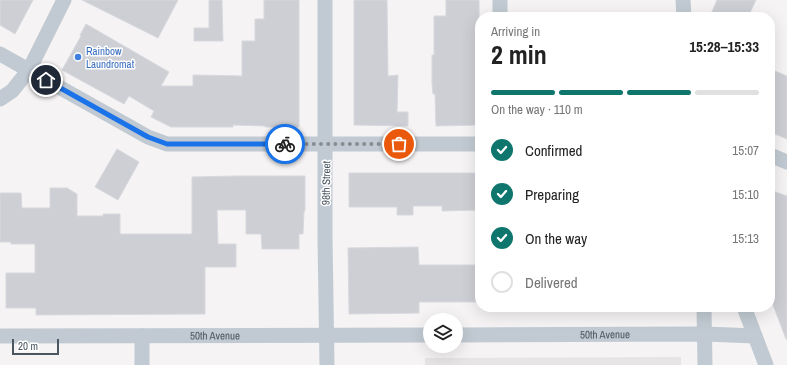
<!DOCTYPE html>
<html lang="en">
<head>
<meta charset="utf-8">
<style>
	body { margin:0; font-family:"Archivo Narrow",sans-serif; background:#f2f2f2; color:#222; height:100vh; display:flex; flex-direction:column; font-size:15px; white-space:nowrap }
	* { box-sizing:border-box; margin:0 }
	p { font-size:13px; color:#767676 }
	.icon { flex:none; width:22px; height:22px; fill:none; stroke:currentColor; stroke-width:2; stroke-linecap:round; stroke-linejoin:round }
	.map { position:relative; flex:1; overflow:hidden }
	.details { position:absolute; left:475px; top:12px; width:300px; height:300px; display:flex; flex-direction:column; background:#fff; border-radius:16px; box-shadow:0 4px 16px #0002 }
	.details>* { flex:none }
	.tools { position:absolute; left:423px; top:313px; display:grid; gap:8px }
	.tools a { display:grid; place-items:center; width:40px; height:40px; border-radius:50%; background:#fff; box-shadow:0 4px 16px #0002; font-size:20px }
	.scale { position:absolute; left:12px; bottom:10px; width:47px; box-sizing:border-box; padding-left:4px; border:2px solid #4a5661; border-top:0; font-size:11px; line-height:14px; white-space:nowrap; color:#4a5661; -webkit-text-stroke:3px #fff; paint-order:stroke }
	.pin { position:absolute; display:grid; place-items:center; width:34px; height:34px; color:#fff; margin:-17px; border:2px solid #fff; border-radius:50%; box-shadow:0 1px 4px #0007 }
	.courier { position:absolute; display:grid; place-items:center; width:40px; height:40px; margin:-20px; border:3px solid #1a73e8; border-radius:50%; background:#fff; color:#222; box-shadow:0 1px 5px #0007 }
	.overview em { font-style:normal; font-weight:800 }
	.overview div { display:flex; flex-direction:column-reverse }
	.overview { display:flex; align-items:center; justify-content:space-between; height:68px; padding:0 16px }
	h1 { font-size:26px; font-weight:800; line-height:30px }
	.bar { display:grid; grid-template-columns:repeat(4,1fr); gap:6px 4px; align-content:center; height:48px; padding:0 16px }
	.bar i { height:5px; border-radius:3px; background:#e0e0e0 }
	.bar .active { background:#0f766e }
	.bar p { grid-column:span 4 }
	ol { padding:0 16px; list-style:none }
	li { display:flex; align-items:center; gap:12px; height:44px }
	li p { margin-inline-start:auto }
	li .icon { padding:4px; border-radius:50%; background:#0f766e; color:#fff; stroke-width:4 }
	li:last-child { color:#767676 }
	li i { width:22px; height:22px; border:2px solid #e0e0e0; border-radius:50% }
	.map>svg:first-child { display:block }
</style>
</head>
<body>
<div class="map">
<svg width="787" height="365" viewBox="0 0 787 365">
	<rect width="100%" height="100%" fill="#f5f3f3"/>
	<path fill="#e6e4e5" d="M681 357V365H425V358Z"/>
	<path fill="#cdcfd5" stroke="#d7d9de" d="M0 0H33L15 34 0 25Z
		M82 0H178L158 38Z
		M209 0H222L223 41H194V28H209Z
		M264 0H299V127H265V126L233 125V127H171L151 117 154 111 129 96 124 104 62 70 81 36 80 35 86 24 169 72 161 86H193V75L242 76V41H255V19H264Z
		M354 0H387L388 76 398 75 397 112H408V126L354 125Z
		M446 0H479L480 125 436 126 435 94H433L432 83V55H434V16H446Z
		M717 0H756L748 17H719L711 14Z
		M770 69 787 76V139L770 132Z
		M117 149 139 162 118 200 95 187Z
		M349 173H480V210L442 211V206H413V215H397V207H349Z
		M237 176H305V211H304L303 234H299V249H262L261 234H246V210H217L218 244H236V267H205V314L36 315V308H6V273H35V244H11V242H0V193H21L22 208H50V188H67L77 194V216H103V214H120V234H192V177Z
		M770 190 787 196V339H786L770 297Z
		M418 247 419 265H480V302H419V313L349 314 348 248Z"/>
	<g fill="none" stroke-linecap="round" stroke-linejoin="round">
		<g stroke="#c1cad2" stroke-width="15">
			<path d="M325 0V238L327 365"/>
			<path d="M500 0V17"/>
			<path d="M683 0 684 17"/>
			<path d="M0 54 148 137 167 144H480"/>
			<path d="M0 99 12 91 29 70 64 0"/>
			<path d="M770 155 787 162"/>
			<path d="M704 307 705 365"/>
			<path d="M744 307 766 365"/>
			<path id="s1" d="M456 335 705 334 755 336"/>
			<path id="s2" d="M0 336 430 335"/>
			<path d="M142 336V365"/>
		</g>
	</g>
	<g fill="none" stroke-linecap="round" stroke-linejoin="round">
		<path stroke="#868d94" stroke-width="4" stroke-dasharray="0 7.2" d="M285 144H399"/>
		<path stroke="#1a73e8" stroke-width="5" d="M46 80 148 137 167 144H285"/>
	</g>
	<circle fill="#3f7fe0" stroke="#fff" stroke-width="1.5" cx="78" cy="57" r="4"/>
	<g text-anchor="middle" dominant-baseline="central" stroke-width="3" stroke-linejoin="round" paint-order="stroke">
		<g font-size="11" fill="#366cbe" stroke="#fff" text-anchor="start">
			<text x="86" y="51">Rainbow<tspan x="86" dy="13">Laundromat</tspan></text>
		</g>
		<g font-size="11" fill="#4a5661" stroke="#fff">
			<text transform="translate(326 183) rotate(-89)">98th Street</text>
			<text stroke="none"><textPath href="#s1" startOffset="149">50th Avenue</textPath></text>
			<text stroke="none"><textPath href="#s2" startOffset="215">50th Avenue</textPath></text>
		</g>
	</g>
</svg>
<div class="tools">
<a><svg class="icon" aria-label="layers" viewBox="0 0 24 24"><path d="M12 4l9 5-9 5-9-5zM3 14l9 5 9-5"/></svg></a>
</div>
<div class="scale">20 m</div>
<div class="pin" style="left:399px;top:144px;background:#ea580c"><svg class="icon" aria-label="bag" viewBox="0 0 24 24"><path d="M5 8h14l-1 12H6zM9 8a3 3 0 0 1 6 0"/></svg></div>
<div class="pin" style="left:46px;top:80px;background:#1f2937"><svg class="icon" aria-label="home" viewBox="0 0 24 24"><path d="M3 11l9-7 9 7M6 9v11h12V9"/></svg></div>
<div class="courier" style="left:285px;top:144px"><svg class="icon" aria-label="bike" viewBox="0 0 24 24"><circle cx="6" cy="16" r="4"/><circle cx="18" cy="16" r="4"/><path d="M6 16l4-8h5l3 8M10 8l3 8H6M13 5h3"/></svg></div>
<section class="details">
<div class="overview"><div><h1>2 min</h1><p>Arriving in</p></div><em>15:28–15:33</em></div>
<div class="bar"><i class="active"></i><i class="active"></i><i class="active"></i><i></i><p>On the way · 110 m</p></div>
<ol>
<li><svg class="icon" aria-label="check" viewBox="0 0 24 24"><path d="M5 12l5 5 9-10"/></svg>Confirmed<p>15:07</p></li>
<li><svg class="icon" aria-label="check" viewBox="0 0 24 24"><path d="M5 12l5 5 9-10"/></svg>Preparing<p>15:10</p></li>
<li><svg class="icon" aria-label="check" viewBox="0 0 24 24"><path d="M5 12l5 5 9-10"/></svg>On the way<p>15:13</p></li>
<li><i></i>Delivered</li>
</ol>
</section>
</div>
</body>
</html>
